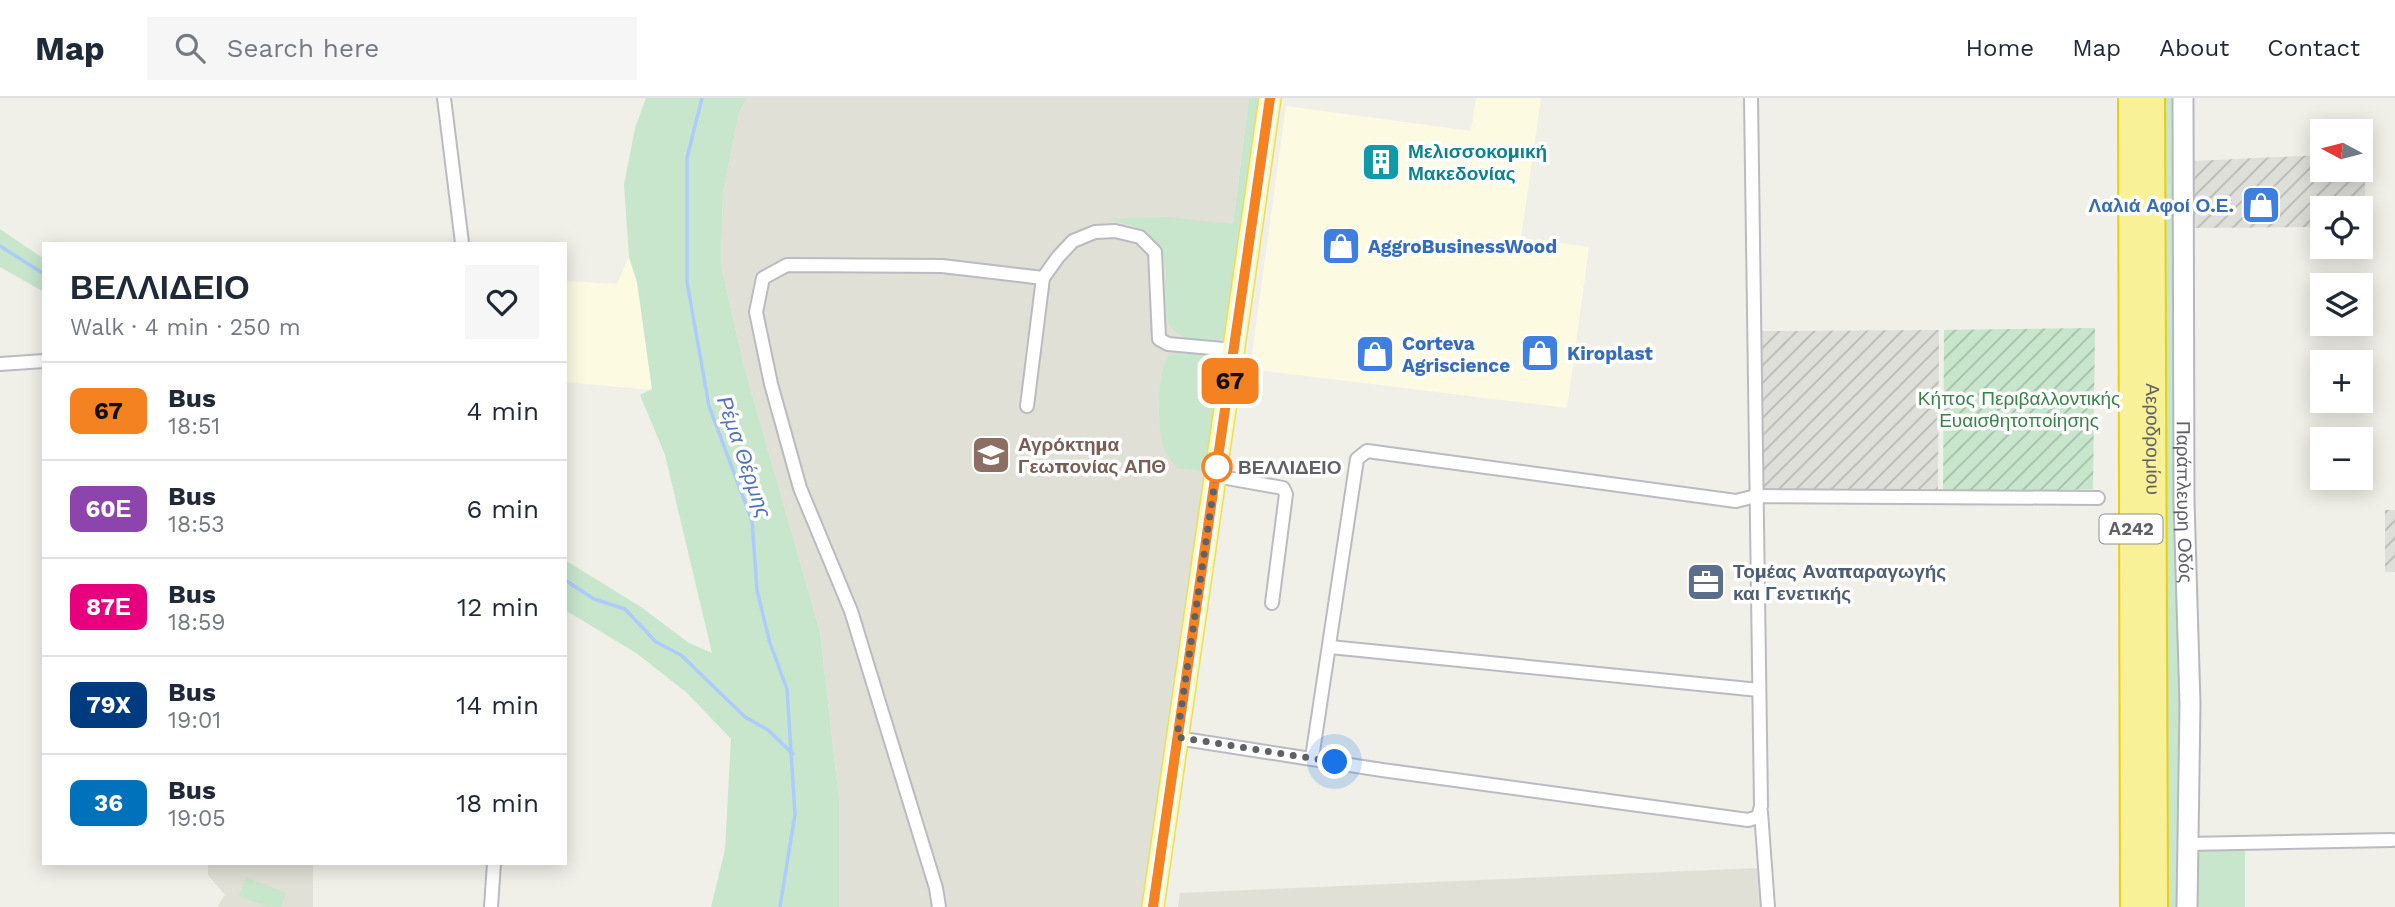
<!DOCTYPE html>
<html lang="en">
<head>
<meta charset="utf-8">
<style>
	body { margin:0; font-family:"Work Sans",sans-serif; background:#f6f6f7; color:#1f2937; height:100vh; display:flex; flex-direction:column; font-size:26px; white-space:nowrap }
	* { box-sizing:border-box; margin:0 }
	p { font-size:23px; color:#747a83 }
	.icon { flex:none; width:38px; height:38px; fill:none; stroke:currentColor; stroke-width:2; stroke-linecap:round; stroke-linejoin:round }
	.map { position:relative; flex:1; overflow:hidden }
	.panel { position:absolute; left:42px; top:144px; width:525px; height:623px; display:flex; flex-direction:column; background:#fff; border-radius:0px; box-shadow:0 4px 18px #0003 }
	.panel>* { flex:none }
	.badge { padding:0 14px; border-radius:10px; font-size:24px; line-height:46px }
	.needle { width:46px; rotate:277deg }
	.controls { position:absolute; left:2310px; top:21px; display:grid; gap:14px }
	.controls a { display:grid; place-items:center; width:63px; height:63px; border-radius:0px; background:#fff; box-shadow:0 4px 18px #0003; font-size:35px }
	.you { position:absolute; width:35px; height:35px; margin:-18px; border:5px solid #fff; border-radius:50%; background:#1a73e8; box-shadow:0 0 0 10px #1a73e833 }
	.map>.badge { position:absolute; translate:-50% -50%; box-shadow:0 0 0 4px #fff }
	.round { display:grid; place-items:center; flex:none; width:74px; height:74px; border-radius:0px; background:#f6f6f7 }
	.head { display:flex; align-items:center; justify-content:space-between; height:119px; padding:0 28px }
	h1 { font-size:33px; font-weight:700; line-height:52px }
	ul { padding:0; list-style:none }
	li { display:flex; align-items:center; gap:21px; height:98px; padding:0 28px; border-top:2px solid #e0e1e3 }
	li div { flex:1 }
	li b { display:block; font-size:26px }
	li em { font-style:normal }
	li .badge { min-width:77px; font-weight:700; text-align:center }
	header { display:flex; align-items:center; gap:42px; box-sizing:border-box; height:98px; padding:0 35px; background:#fff; border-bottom:2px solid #e0e1e3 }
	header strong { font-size:33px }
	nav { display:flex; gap:38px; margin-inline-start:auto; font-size:24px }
	.search { width:490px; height:63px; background:#f6f6f7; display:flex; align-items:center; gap:18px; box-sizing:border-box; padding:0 24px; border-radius:0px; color:#747a83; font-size:26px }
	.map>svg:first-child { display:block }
</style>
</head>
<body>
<header>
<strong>Map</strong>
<div class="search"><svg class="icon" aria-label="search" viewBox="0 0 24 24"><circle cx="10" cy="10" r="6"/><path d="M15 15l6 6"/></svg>Search here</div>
<nav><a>Home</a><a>Map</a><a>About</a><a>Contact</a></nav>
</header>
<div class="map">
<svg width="2395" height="809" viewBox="0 0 2395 809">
	<defs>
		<pattern id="industrial-furrows" width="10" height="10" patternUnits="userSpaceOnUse" patternTransform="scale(1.75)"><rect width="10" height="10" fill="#dfdfda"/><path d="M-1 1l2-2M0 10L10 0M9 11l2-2" fill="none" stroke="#b8b8b5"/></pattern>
		<pattern id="garden-furrows" width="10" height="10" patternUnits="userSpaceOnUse" patternTransform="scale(1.75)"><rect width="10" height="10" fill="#c7e6cc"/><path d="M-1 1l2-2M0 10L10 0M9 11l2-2" fill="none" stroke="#a5bea9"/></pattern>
	</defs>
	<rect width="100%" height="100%" fill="#f0f0e8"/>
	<g fill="#fcfbe1">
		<path d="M1476,0H1541L1521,140L1589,149L1567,310L1250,271L1286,8L1471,33Z"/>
		<path d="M629,159L637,184L652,292L565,284V183L617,186Z"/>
	</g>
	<g fill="url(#industrial-furrows)">
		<path d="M2361,56H2365V129H2361V110H2322V129L2194,130V63L2322,57V72H2361Z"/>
		<path d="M1939,232L1938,394L1762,395L1760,233Z"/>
		<rect x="2385" y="412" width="10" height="62"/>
	</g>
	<g fill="#e0e0d6">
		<path d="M747,0H1249L1233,126L1229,246L1143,809H839V701L820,534L744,268L721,167L723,93L739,15Z"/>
		<path d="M208,765H313V809H217L225,797L208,777Z"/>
		<path d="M1758,770L1761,809H1178L1180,795Z"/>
	</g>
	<g fill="#c7e6cc">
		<path d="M646,0H747L739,15L723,93L721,167L744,268L820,534L839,701V809H711L725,752L731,641L686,594L636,555L565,512V462L641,509L689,545L712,555L665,357L640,297L652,291L637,184L629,159L624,87L635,30Z"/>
		<path d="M1249,0H1261L1226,239C1216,245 1206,242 1194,241C1146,236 1177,179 1160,150C1149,130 1130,127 1110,121L1165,119L1233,126Z"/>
		<path d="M2158,0H2176L2181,809H2162Z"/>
		<path d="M0,131L44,161V194L0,169Z"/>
		<path d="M1182,254L1203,255L1216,262L1218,271L1206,373L1177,370C1173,365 1168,359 1165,352C1156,332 1157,274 1169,257Z"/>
		<rect x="2193" y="750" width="52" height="59"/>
		<path d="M246,779L286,795L281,809H268L239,798Z"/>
	</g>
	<path fill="url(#garden-furrows)" d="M2095,230L2093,391L1943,395L1944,232Z"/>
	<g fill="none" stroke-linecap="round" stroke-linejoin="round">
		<g stroke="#aecbfb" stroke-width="3.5">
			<path d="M702,0L687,60V184L709,308L752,423L757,492L770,545L787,591L795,716L780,809"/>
			<path d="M0,148L44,176"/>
			<path d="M565,482L594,501L625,511L656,544L681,557L745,619L768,632L793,656"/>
		</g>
		<g stroke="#babbc1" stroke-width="16">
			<g id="street">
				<path d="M444,0L462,145"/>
				<path d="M0,266L44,263"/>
				<path d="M1027,308L1043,180L1058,159L1073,143L1095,134L1115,133L1140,139L1155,154L1159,241L1168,246L1234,252"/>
				<path d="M1216,378L1283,390L1286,396L1272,505"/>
				<path d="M1330,549L1759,592"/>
				<path d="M1177,640L1382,672L1748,722L1758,719L1761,708L1751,0"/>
				<path d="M1312,660L1357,361L1367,353L1736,403L1756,398L2098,400"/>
				<path d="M1761,714L1768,809"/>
				<path d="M2187,746L2392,742"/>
				<path d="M491,809L494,765"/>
				<path d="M939,809L936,790L851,513L800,390L771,286L756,214L763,180L787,167L942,168L1043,180"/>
			</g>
		</g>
		<g stroke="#b6b8be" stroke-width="23">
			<g id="secondary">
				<path id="s1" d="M2183,0L2184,404L2190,606L2187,809"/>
			</g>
		</g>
		<g stroke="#eadd67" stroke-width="24">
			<path id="primary" d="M1153,809L1270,0"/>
		</g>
		<g stroke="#ecce0d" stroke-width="28">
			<g id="highway">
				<path d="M2131,0L2133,809"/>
				<path id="s2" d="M2152,0L2155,809"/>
			</g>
		</g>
		<use href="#street" stroke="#fff" stroke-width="12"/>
		<use href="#secondary" stroke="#fff" stroke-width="19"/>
		<use href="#primary" stroke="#f9fbb3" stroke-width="21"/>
		<use href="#highway" stroke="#f8f198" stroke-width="24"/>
	</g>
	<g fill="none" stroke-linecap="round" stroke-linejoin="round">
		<g stroke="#fff" stroke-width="16">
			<path id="line" d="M1153,809L1270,0"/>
		</g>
		<use href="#line" stroke="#f58220" stroke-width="10"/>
		<path stroke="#5f6167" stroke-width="7" stroke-dasharray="0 12.6" d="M1217,369L1177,639L1335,664"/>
	</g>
	<defs>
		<g id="building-square" transform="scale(2.0125)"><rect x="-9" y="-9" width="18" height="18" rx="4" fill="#0f9aa8" stroke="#fff"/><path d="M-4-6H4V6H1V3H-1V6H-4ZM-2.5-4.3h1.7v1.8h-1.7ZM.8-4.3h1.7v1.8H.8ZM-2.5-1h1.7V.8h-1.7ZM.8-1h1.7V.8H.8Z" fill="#fff"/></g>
		<g id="shop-square" transform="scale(2.0125)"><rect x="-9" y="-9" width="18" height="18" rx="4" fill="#3f7fe0" stroke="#fff"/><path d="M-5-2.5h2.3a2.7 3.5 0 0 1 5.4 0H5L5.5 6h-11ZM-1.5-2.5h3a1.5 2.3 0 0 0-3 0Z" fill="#fff"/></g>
		<g id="university-square" transform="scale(2.0125)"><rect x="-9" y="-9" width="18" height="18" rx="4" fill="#8d6e63" stroke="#fff"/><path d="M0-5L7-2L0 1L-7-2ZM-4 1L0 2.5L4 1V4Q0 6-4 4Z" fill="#fff"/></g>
		<g id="office-square" transform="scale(2.0125)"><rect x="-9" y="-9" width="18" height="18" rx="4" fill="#5c6f8a" stroke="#fff"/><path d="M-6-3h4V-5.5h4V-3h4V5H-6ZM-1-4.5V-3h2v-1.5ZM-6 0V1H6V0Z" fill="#fff"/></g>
	</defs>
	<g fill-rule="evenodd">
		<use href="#building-square" x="1381" y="64"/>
		<use href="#shop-square" x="2261" y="107"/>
		<use href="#shop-square" x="1341" y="148"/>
		<use href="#shop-square" x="1540" y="255"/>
		<use href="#shop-square" x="1375" y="256"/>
		<use href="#university-square" x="991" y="357"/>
		<use href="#office-square" x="1706" y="484"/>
	</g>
	<circle fill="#fff" stroke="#f58220" stroke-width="3.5" cx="1217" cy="369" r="14"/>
	<g text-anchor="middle" stroke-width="7" stroke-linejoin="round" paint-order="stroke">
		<rect fill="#fff" stroke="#8f9095" stroke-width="2" x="2099.5" y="416.5" width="63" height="29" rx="5"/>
		<g font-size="18" font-weight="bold" fill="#5f6167">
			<text x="2131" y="437">Α242</text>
		</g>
		<g font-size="19" font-weight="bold" fill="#0d838f" stroke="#fff" text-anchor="start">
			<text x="1408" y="60">Μελισσοκομική<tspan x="1408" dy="22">Μακεδονίας</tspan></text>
		</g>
		<g font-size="19" font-weight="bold" fill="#366cbe" stroke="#fff" text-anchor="start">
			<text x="2234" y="114" text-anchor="end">Λαλιά Αφοί Ο.Ε.</text>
			<text x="1368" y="155">AggroBusinessWood</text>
			<text x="1402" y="252">Corteva<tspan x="1402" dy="22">Agriscience</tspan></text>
			<text x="1567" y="262">Kiroplast</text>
		</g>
		<g font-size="19" fill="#3a834b" stroke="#fff">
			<text x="2019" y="307">Κήπος Περιβαλλοντικής<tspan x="2019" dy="22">Ευαισθητοποίησης</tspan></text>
		</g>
		<g font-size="19" fill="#5f6167" stroke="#fff">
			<text dy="7" stroke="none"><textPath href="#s2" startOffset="341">Αεροδρομίου</textPath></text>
			<text dy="7" stroke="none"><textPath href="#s1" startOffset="404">Παράπλευρη Οδός</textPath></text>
		</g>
		<g font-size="19" font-weight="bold" fill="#785e54" stroke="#fff" text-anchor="start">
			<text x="1018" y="353">Αγρόκτημα<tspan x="1018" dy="22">Γεωπονίας ΑΠΘ</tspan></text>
		</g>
		<g font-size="19" font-weight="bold" fill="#5f6167" stroke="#fff" text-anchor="start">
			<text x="1238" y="376">ΒΕΛΛΙΔΕΙΟ</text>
		</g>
		<g font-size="19" font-weight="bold" fill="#4e5e75" stroke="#fff" text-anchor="start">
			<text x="1733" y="480">Τομέας Αναπαραγωγής<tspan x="1733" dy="22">και Γενετικής</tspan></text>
		</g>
		<g font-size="21" font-style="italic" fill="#5072bf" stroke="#fff">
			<text transform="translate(744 359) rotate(71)" y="7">Ρέμα Θέρμης</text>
		</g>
	</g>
</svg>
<div class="controls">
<a><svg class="needle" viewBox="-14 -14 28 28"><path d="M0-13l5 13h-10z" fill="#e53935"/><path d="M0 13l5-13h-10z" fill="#747a83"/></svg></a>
<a><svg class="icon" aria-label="locate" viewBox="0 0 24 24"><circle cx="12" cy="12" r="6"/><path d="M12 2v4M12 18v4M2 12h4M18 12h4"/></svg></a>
<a><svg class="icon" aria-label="layers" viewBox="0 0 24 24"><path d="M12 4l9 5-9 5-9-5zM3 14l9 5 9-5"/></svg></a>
<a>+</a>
<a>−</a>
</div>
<div class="you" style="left:1335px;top:664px"></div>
<b class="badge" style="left:1230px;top:283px;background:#f58220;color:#111">67</b>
<section class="panel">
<div class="head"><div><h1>ΒΕΛΛΙΔΕΙΟ</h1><p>Walk · 4 min · 250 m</p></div><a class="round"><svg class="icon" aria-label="heart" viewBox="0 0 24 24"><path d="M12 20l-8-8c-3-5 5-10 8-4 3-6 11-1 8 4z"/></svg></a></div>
<ul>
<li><span class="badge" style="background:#f58220;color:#111">67</span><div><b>Bus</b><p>18:51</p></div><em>4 min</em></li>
<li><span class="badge" style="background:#8e44ad;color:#fff">60Ε</span><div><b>Bus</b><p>18:53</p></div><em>6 min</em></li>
<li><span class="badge" style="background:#e6007e;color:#fff">87Ε</span><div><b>Bus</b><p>18:59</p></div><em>12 min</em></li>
<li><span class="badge" style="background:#003b80;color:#fff">79X</span><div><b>Bus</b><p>19:01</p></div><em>14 min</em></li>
<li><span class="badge" style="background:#0072bc;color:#fff">36</span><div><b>Bus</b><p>19:05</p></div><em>18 min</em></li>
</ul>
</section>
</div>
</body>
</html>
